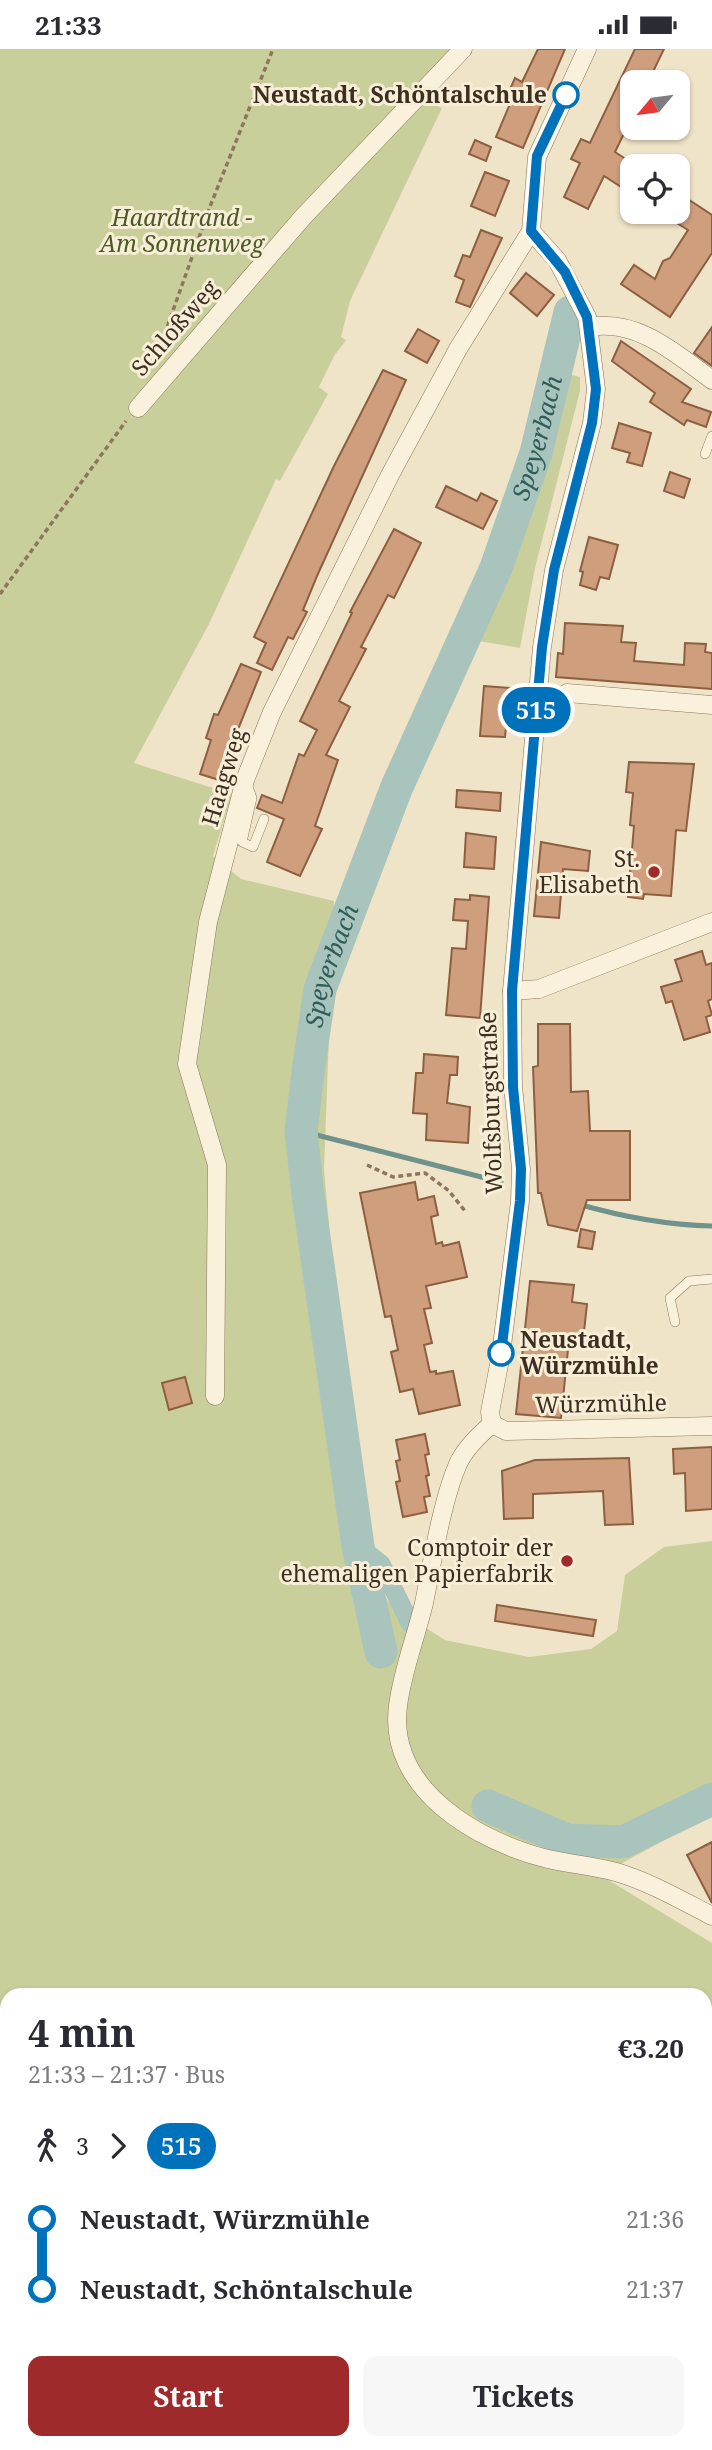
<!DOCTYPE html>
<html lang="en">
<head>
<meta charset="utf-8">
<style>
	body { margin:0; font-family:"Noto Serif",serif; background:#f7f7f7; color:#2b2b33; height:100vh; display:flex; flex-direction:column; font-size:26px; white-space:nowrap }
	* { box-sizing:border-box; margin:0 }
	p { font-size:23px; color:#7c7c81 }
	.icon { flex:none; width:38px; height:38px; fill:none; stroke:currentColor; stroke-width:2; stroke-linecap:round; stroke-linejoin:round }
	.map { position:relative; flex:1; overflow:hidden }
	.details { position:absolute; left:0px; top:1939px; width:712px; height:462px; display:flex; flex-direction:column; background:#fff; border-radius:21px 21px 0 0; box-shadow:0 2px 5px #0004 }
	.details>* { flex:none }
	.badge { padding:0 14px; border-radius:23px; font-size:24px; line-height:46px }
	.needle { width:46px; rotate:241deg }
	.controls { position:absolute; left:620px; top:21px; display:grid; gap:14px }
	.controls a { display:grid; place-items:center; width:70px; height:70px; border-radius:14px; background:#fff; box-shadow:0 2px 5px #0004; font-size:35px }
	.map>.badge { position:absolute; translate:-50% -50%; box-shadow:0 0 0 4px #fff }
	.legs { display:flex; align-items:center; gap:10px; height:77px; padding:0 28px; font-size:23px }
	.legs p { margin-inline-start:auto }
	.summary { display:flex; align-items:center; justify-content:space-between; height:119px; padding:0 28px }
	h1 { font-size:38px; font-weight:700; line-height:52px }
	.button { display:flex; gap:14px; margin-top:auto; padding:14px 28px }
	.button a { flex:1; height:80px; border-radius:14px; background:#9e2a2b; color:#fff; font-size:28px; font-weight:700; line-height:80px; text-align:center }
	.button a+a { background:#f7f7f7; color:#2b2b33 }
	ul { padding:0 28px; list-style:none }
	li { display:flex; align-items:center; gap:24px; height:70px; font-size:26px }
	li i { display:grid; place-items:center; width:10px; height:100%; margin:0 9px; background:currentColor }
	li i::after { content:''; width:18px; height:18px; margin:-9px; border:5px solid; border-radius:50%; background:#fff }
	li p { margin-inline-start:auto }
	li:first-child i { background:linear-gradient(#0000 50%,currentColor 0) }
	li:last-child i { background:linear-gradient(currentColor 50%,#0000 0) }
	.status { display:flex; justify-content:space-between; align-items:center; height:49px; padding:0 35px; background:#fff; direction:ltr }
	.status svg { height:19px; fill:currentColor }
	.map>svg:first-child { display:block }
</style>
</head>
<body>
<div class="status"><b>21:33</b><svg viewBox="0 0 49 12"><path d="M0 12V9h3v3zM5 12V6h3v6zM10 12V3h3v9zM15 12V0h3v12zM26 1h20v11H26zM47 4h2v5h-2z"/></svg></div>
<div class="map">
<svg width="712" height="2401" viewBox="0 0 712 2401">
	<rect width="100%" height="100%" fill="#f0e4c8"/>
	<g fill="#c9cf9b" fill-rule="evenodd">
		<path d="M0,0H454L416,46L442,59L350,252L341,288L346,291L334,307L319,338L328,345L280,432L276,430L209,575L134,714L232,745L213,807L241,830L334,852L324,1121L361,1519L393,1558L445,1591L529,1608L591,1600L617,1582L625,1526L664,1498L712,1492V1765L606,1823L610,1832L712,1894V2401H0ZM7,1946H705V2394H7Z"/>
		<path d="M559,323L580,328V342L535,519L520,599L473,591L543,405Z"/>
	</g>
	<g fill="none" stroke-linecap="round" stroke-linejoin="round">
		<g stroke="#6f938a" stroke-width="5">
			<path d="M301,1082L501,1133"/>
			<path d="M578,1155C623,1168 666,1176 712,1177"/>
			<path d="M0,1998L4,1994"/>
		</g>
		<path stroke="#a9c4bc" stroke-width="19" d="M358,1497L381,1515L410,1574"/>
		<g stroke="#a9c4bc" stroke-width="33">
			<path id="s1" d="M381,1603L358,1497L308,1146L301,1082L308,1023L320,940L396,740L496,519L536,404L570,263"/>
			<path d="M488,1757L567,1791L623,1793L712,1750"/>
		</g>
	</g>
	<g fill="#cf9f7d" stroke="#8d5f41" stroke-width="2">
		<path d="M538,0H565L523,99L496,88L512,50L507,47L515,29L522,33Z"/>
		<path d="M635,0H664L648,33H632V68L615,103L632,114V145L604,127L588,160L564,148L580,114L571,110L581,90L590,94Z"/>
		<path d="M475,91L491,98L486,112L469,105Z"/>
		<path d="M485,123L509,132L495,167L471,157Z"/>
		<path d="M677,143L712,166V204L670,268L621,235L634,216L655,230L663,212L670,209L688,181L659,163H677Z"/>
		<path d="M481,181L502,189L470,258L456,253L464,231L455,227L463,206L470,208Z"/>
		<path d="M526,224L554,246L537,267L510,244Z"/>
		<path d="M712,278V317L694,304Z"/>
		<path d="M418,280L439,292L427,314L405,302Z"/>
		<path d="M621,292L691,340L682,353L711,363L706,378L687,371L684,376L650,353L655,344L612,312Z"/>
		<path d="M383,321L406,331L317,527L303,561L307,563L293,590L288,588L272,621L257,614L266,594L254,588L334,417Z"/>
		<path d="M619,374L651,384L642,417L627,413L630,404L612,399Z"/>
		<path d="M670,423L690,430L684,449L664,442Z"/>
		<path d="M446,437L477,452L481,444L497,452L483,480L436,458Z"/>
		<path d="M394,480L421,494L394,549L388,546L361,598L366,600L339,652L350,658L326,706L338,711L315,777L322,780L300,827L267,813L284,770L257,759L262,746L282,754L299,705L304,707L317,681L300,672L352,564L350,563Z"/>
		<path d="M589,488L618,496L609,530L600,528L596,541L580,536L583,523L580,522Z"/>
		<path d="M565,574L623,577L621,593L636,594L634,612L684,616L685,594L706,595L705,603L712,604V640L556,628L558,604L563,605Z"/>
		<path d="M241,615L261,623L225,713L228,714L222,732L200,725L211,691L206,689L214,665L218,666Z"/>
		<path d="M484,637L510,639L505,688L480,687Z"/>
		<path d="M629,713L694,715L686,782L676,781L671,847L644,845L643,850L628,848L634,777L630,776L633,744L626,743Z"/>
		<path d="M457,741L501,744L500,762L456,758Z"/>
		<path d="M466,784L496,788L494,820L464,818Z"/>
		<path d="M541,793L590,802L588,822L563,820L559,869L534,867Z"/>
		<path d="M470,846L489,848L480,969L446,966L452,899L466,900L468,872L453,871L455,850L470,851Z"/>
		<path d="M702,902L706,916L712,914V950L708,952L712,966L706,968L710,983L684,991L672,952L666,954L661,938L682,932L675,911Z"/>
		<path d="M538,975H570L571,1043L588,1042L590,1082H630V1151H587L577,1182L548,1176L541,1144H538L533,1018L538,1017Z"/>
		<path d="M424,1005L458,1008L457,1026H450L447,1054L470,1058L468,1094L426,1091L427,1065L413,1064L416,1024H423Z"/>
		<path d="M415,1133L418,1151L434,1147L438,1166L431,1168L436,1195L442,1193L443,1197L459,1193L467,1228L426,1237L431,1259L424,1260L432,1294L424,1296L430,1323L436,1322V1325L453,1322L460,1356L419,1365L413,1340L400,1343L391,1303L398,1301L391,1267L385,1268L360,1144Z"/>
		<path d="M581,1180L595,1183L592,1200L578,1198Z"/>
		<path d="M530,1232L574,1236L572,1253L587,1255L583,1292L569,1291L561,1369L516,1365Z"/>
		<path d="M185,1328L192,1354L169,1361L162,1334Z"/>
		<path d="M425,1385L429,1405L425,1406L429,1426L426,1427L430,1447L424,1448L427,1463L403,1468L396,1433L400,1432L396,1412L400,1411L396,1391Z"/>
		<path d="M712,1398V1460L686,1462L685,1424L674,1425L673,1400Z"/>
		<path d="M629,1409L633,1475L605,1476L603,1442L533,1445V1469L504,1470L502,1422L535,1411Z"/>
		<path d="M497,1556L596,1571L593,1587L495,1572Z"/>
		<path d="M712,1793V1854L687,1806Z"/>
	</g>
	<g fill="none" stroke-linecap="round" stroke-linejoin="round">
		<g stroke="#8d765c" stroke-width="10">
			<g id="service">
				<path d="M705,405L712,387"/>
				<path d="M247,735L252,749L242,793L253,798L264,770"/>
				<path d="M675,1273L670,1249L689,1232L712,1230"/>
			</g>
		</g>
		<g stroke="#8d765c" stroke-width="19">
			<g id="minor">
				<path d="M590,278C638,270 675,304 712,331"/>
				<path d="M138,359L303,168L463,0"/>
				<path d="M567,644L712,656"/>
				<path d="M512,942L539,940L712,873"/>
				<path d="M215,1347L217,1116L187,1015L208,873L245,731L272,663L390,426L458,300L531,182L537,108L587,0"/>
				<path d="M492,1375L490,1363L501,1305L520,1152L521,1120L513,1037L512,942L542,598L554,521L592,374L596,340L587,268L557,211L531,182"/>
				<path d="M492,1375C479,1386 465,1399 458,1415C442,1451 432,1515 424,1554C416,1588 402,1623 398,1657C387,1741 479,1793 548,1810C570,1815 594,1817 616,1823C650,1833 681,1851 712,1867"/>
				<path d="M492,1375L506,1382L712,1377"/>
			</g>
		</g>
		<g stroke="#8d765c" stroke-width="3.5" stroke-dasharray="5 3.5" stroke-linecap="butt">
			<path d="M156,309L211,155L273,0"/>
			<path d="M0,545L126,372"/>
			<path d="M367,1116L393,1128L425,1124L449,1142L465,1162"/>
			<path d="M705,2037L712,2039"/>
			<path d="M0,2050L7,2057"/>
			<path d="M705,2065L712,2072"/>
			<path d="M705,2107L712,2113"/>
			<path d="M0,2235L7,2239"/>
			<path d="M0,2276L7,2273"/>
			<path d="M0,2277L7,2279"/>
			<path d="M0,2301L7,2302"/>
			<path d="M334,2394L345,2399L355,2394"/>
			<path d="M361,2394H362"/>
			<path d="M410,2394L419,2401"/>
		</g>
		<use href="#service" stroke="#faf1dc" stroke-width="9"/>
		<use href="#minor" stroke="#faf1dc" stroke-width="18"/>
	</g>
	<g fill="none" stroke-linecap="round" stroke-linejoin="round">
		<g stroke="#fff" stroke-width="16">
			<path id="line-1" d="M501,1304L520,1152L521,1120L513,1038L512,942L542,598L554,521L592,374L596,340L587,268L565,223L531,182L537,107L566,46"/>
		</g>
		<use href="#line-1" stroke="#0072bc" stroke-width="10"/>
	</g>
	<g fill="#fff" stroke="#0072bc" stroke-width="3.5">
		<circle cx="566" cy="46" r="12"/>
		<circle cx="501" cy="1304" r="12"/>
	</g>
	<g fill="#9e2a2b" stroke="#f7eed8" stroke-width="2.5">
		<circle cx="654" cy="823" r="7"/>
		<circle cx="567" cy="1512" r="7"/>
	</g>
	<g text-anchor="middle" stroke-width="6" stroke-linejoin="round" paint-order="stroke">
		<g font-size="23" font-weight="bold" fill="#3d2e20" stroke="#f7eed8" text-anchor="end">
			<text x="547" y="54">Neustadt, Schöntalschule</text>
			<text x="520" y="1299" text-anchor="start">Neustadt,<tspan x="520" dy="26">Würzmühle</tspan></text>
		</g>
		<g font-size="23" font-style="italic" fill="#4d5a26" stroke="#f7eed8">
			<text x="182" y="177">Haardtrand -<tspan x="182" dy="26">Am Sonnenweg</tspan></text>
		</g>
		<g font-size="23" fill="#3d2e20" stroke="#f7eed8">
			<text transform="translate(175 279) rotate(-49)" y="8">Schloßweg</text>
			<text transform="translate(224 728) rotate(-73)" y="8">Haagweg</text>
			<text transform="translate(491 1054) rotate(-92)" y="8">Wolfsburgstraße</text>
			<text transform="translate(601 1355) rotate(-1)" y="8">Würzmühle</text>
		</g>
		<g font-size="23" fill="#3d2e20" stroke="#f7eed8" text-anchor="end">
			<text x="640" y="818">St.<tspan x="640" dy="26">Elisabeth</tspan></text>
			<text x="553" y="1507">Comptoir der<tspan x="553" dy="26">ehemaligen Papierfabrik</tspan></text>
		</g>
		<g font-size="24" font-style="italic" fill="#2f5d5a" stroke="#f7eed8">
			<text dy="8" stroke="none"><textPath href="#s1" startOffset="1264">Speyerbach</textPath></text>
			<text dy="8" stroke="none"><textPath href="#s1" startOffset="696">Speyerbach</textPath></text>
		</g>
	</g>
</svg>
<div class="controls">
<a><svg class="needle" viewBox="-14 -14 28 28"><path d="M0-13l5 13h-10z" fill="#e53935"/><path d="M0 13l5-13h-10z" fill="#7c7c81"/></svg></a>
<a><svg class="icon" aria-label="locate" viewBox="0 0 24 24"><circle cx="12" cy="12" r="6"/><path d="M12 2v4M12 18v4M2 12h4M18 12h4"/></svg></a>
</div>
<b class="badge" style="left:536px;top:661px;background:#0072bc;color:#fff">515</b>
<section class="details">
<div class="summary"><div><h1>4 min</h1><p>21:33 – 21:37 · Bus</p></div><b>€3.20</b></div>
<div class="legs"><svg class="icon" aria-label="walk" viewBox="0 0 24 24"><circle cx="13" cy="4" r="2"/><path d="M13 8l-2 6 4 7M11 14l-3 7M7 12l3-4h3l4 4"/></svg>3<svg class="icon" aria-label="forward" viewBox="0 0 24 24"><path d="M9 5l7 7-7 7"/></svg><b class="badge" style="background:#0072bc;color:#fff">515</b></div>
<ul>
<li><i style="color:#0072bc"></i><b>Neustadt, Würzmühle</b><p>21:36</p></li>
<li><i style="color:#0072bc"></i><b>Neustadt, Schöntalschule</b><p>21:37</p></li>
</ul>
<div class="button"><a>Start</a><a>Tickets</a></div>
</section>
</div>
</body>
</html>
